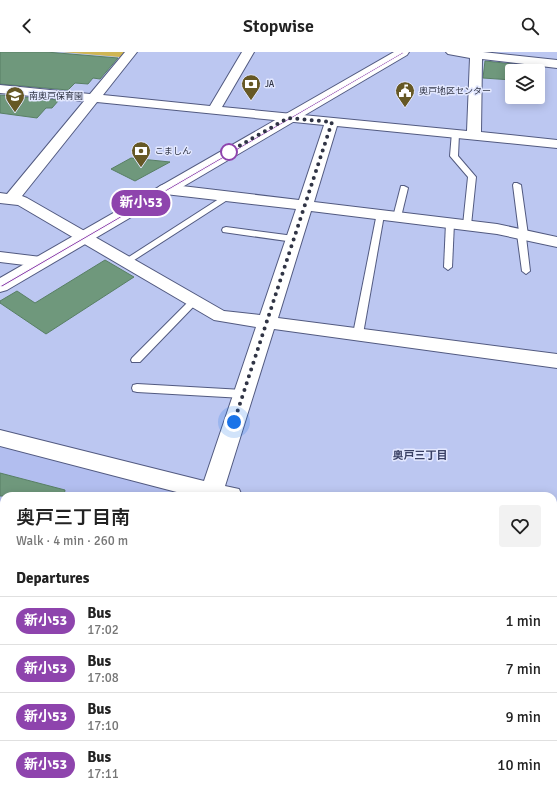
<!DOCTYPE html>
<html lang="en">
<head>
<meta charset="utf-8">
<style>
	body { margin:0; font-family:Signika,"Noto Sans JP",sans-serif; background:#f2f2f2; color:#222; height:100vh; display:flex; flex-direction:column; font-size:15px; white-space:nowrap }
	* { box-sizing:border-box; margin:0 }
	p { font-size:13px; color:#767676 }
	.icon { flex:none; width:22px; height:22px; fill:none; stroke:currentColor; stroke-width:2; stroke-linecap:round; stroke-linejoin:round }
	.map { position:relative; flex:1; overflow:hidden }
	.panel { position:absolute; left:0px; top:440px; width:557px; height:304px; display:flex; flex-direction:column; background:#fff; border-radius:12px 12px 0 0; box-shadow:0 2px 10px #0003 }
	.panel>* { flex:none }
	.badge { padding:0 8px; border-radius:13px; font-size:14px; line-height:26px }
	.tools { position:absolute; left:505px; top:12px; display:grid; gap:8px }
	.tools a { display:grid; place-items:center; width:40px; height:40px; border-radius:4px; background:#fff; box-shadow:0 2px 10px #0003; font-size:20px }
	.you { position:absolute; width:20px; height:20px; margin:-10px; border:3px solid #fff; border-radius:50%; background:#1a73e8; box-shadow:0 0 0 6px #1a73e833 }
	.map>.badge { position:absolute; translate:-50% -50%; box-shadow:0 0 0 2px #fff }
	h2 { padding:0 16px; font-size:15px; line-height:36px }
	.round { display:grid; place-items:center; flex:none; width:42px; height:42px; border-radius:4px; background:#f2f2f2 }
	.head { display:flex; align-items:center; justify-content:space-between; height:68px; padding:0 16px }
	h1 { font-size:19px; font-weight:600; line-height:30px }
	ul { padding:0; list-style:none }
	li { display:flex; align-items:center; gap:12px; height:48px; padding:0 16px; border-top:1px solid #e0e0e0 }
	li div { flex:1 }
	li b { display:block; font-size:15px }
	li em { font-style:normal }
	li .badge { min-width:44px; font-weight:700; text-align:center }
	header { display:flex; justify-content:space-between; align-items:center; height:52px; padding:0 16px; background:#fff; font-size:18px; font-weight:600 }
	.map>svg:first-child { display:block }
</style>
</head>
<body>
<header><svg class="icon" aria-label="back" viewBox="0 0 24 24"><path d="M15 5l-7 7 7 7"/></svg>Stopwise<svg class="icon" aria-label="search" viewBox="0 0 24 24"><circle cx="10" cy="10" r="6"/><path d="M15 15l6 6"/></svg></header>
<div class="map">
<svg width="557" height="744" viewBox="0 0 557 744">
	<rect width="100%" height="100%" fill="#bcc7f1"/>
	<path fill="#b2beef" d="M0,392L190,444H4V740H95L93,744H0Z"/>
	<g fill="#d0b654">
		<path d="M62,0H125L120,5Z"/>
		<path d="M0,473L4,474V591L0,600Z"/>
	</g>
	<g fill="#6f987c" stroke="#587f64">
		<path d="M0,0H46L118,6L100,27L93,26L88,32L75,31L68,38L0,32Z"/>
		<path d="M485,9L513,12L512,28L483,26Z"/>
		<path d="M0,43L59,48L52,56H46L37,66L0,61Z"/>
		<path d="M131,106L170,110L135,129L111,117Z"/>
		<path d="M105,208L134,225L46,282L0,251V249L17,239L35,251Z"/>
		<path d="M0,421L65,438L64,444H0Z"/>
	</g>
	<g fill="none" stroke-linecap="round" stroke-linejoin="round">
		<g stroke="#525a80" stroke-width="2">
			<g id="lane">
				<path d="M452,80H455L459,82L458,104L476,125L471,173L467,176L463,173L468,125L450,104Z"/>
				<path d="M514,131H517L521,133L528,183L526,185L530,219L526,222L522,219L517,182L519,180L513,133Z"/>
				<path d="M401,134H404L408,136L401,165L397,167L393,165Z"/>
				<path d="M225,143H228L232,145L128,212H122L121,210Z"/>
				<path d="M377,161H383L384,163L363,282L358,285L353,282Z"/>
				<path d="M450,168L454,171L452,215L448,218L444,215L446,171Z"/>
				<path d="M226,175L294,184L298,187L294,190L223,180L222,178L223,176Z"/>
				<path d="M194,246L197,247L199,249L197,251L140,310H132L131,308L132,306L191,247Z"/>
				<path d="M137,332L243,338L247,339L248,342L247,345L243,346L137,340L133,339L132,336L133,333Z"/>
			</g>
		</g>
		<g stroke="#525a80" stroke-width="2">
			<g id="street">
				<path d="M125,0H137L103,43L210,54L242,0H254L222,55L467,79L470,6L448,2L446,0H483L557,8V16L482,7L481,80L557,88V96L337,74L314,150L497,172L557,185V195L497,182L311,159L278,266L557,302V316L274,277L225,434L239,437L242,444H192L0,394V378L204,429L256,275L214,268L18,153L0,151V141L7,142L84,49L0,41V33L90,42ZM97,50L324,73L299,148L165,132L160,134L157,137L160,140L165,142L296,157L260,263L224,259L27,146L22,144Z"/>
				<path d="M0,200L41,205L47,206L49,210L47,214L41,215L0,210Z"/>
				<path d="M553,511L557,512V534L553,533Z"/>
				<path d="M557,614V656L553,658V615Z"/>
				<path d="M97,740H127L126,744H96Z"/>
				<path d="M515,740H545L544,744H514Z"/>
			</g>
		</g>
		<g stroke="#525a80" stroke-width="2">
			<path id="secondary" d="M394,0H409L407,3L7,238L0,240V226Z"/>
		</g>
		<use href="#lane" fill="#fff" fill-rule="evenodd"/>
		<use href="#street" fill="#fff" fill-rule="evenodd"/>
		<use href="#secondary" fill="#fff" fill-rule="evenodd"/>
	</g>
	<path fill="#8e44ad" stroke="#fff" d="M403,0L404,1L2,235L0,234Z"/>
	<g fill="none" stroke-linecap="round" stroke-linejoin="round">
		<path stroke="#303445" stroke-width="4" stroke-dasharray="0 7.2" d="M229,100L225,102L288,66L332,70L234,370"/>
	</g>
	<defs>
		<g id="bank-pin" transform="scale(1)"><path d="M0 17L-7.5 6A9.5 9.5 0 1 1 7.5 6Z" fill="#665825" stroke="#e3e8ff"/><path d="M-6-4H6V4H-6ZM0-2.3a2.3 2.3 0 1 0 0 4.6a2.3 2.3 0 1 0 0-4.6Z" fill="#fff"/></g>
		<g id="civic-pin" transform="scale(1)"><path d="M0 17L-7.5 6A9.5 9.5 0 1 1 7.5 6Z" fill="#665825" stroke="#e3e8ff"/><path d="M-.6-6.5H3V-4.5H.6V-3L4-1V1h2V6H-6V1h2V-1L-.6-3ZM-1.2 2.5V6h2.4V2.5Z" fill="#fff"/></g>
		<g id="school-pin" transform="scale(1)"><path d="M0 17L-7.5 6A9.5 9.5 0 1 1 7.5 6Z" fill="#665825" stroke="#e3e8ff"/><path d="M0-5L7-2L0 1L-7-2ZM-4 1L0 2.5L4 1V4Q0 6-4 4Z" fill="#fff"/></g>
	</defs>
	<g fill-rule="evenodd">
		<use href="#bank-pin" x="251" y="32"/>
		<use href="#civic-pin" x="405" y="39"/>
		<use href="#school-pin" x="15" y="44"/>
		<use href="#bank-pin" x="141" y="99"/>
	</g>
	<circle fill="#fff" stroke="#8e44ad" stroke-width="2" cx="229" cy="100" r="8"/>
	<g text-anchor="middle" stroke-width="3" stroke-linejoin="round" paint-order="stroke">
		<g font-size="9" fill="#303445" stroke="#e3e8ff" text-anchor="start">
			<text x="265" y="35">JA</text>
			<text x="419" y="42">奥戸地区センター</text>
			<text x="29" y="47">南奥戸保育園</text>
			<text x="155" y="102">こましん</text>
		</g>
		<g font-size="11" font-weight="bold" fill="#394064" stroke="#e3e8ff">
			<text x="420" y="407">奥戸三丁目</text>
		</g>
	</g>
</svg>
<div class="tools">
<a><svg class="icon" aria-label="layers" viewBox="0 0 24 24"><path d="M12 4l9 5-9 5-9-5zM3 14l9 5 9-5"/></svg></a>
</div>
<div class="you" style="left:234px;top:370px"></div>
<b class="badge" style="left:141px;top:151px;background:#8e44ad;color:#fff">新小53</b>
<section class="panel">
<div class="head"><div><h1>奥戸三丁目南</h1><p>Walk · 4 min · 260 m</p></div><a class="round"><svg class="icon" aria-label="heart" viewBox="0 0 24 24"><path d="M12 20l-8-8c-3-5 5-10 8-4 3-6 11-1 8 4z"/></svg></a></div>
<h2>Departures</h2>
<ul>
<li><span class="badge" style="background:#8e44ad;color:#fff">新小53</span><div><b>Bus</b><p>17:02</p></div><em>1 min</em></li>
<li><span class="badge" style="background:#8e44ad;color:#fff">新小53</span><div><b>Bus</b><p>17:08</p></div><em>7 min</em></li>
<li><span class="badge" style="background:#8e44ad;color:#fff">新小53</span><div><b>Bus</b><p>17:10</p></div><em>9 min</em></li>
<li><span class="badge" style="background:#8e44ad;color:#fff">新小53</span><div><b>Bus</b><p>17:11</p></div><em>10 min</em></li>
</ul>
</section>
</div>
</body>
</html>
